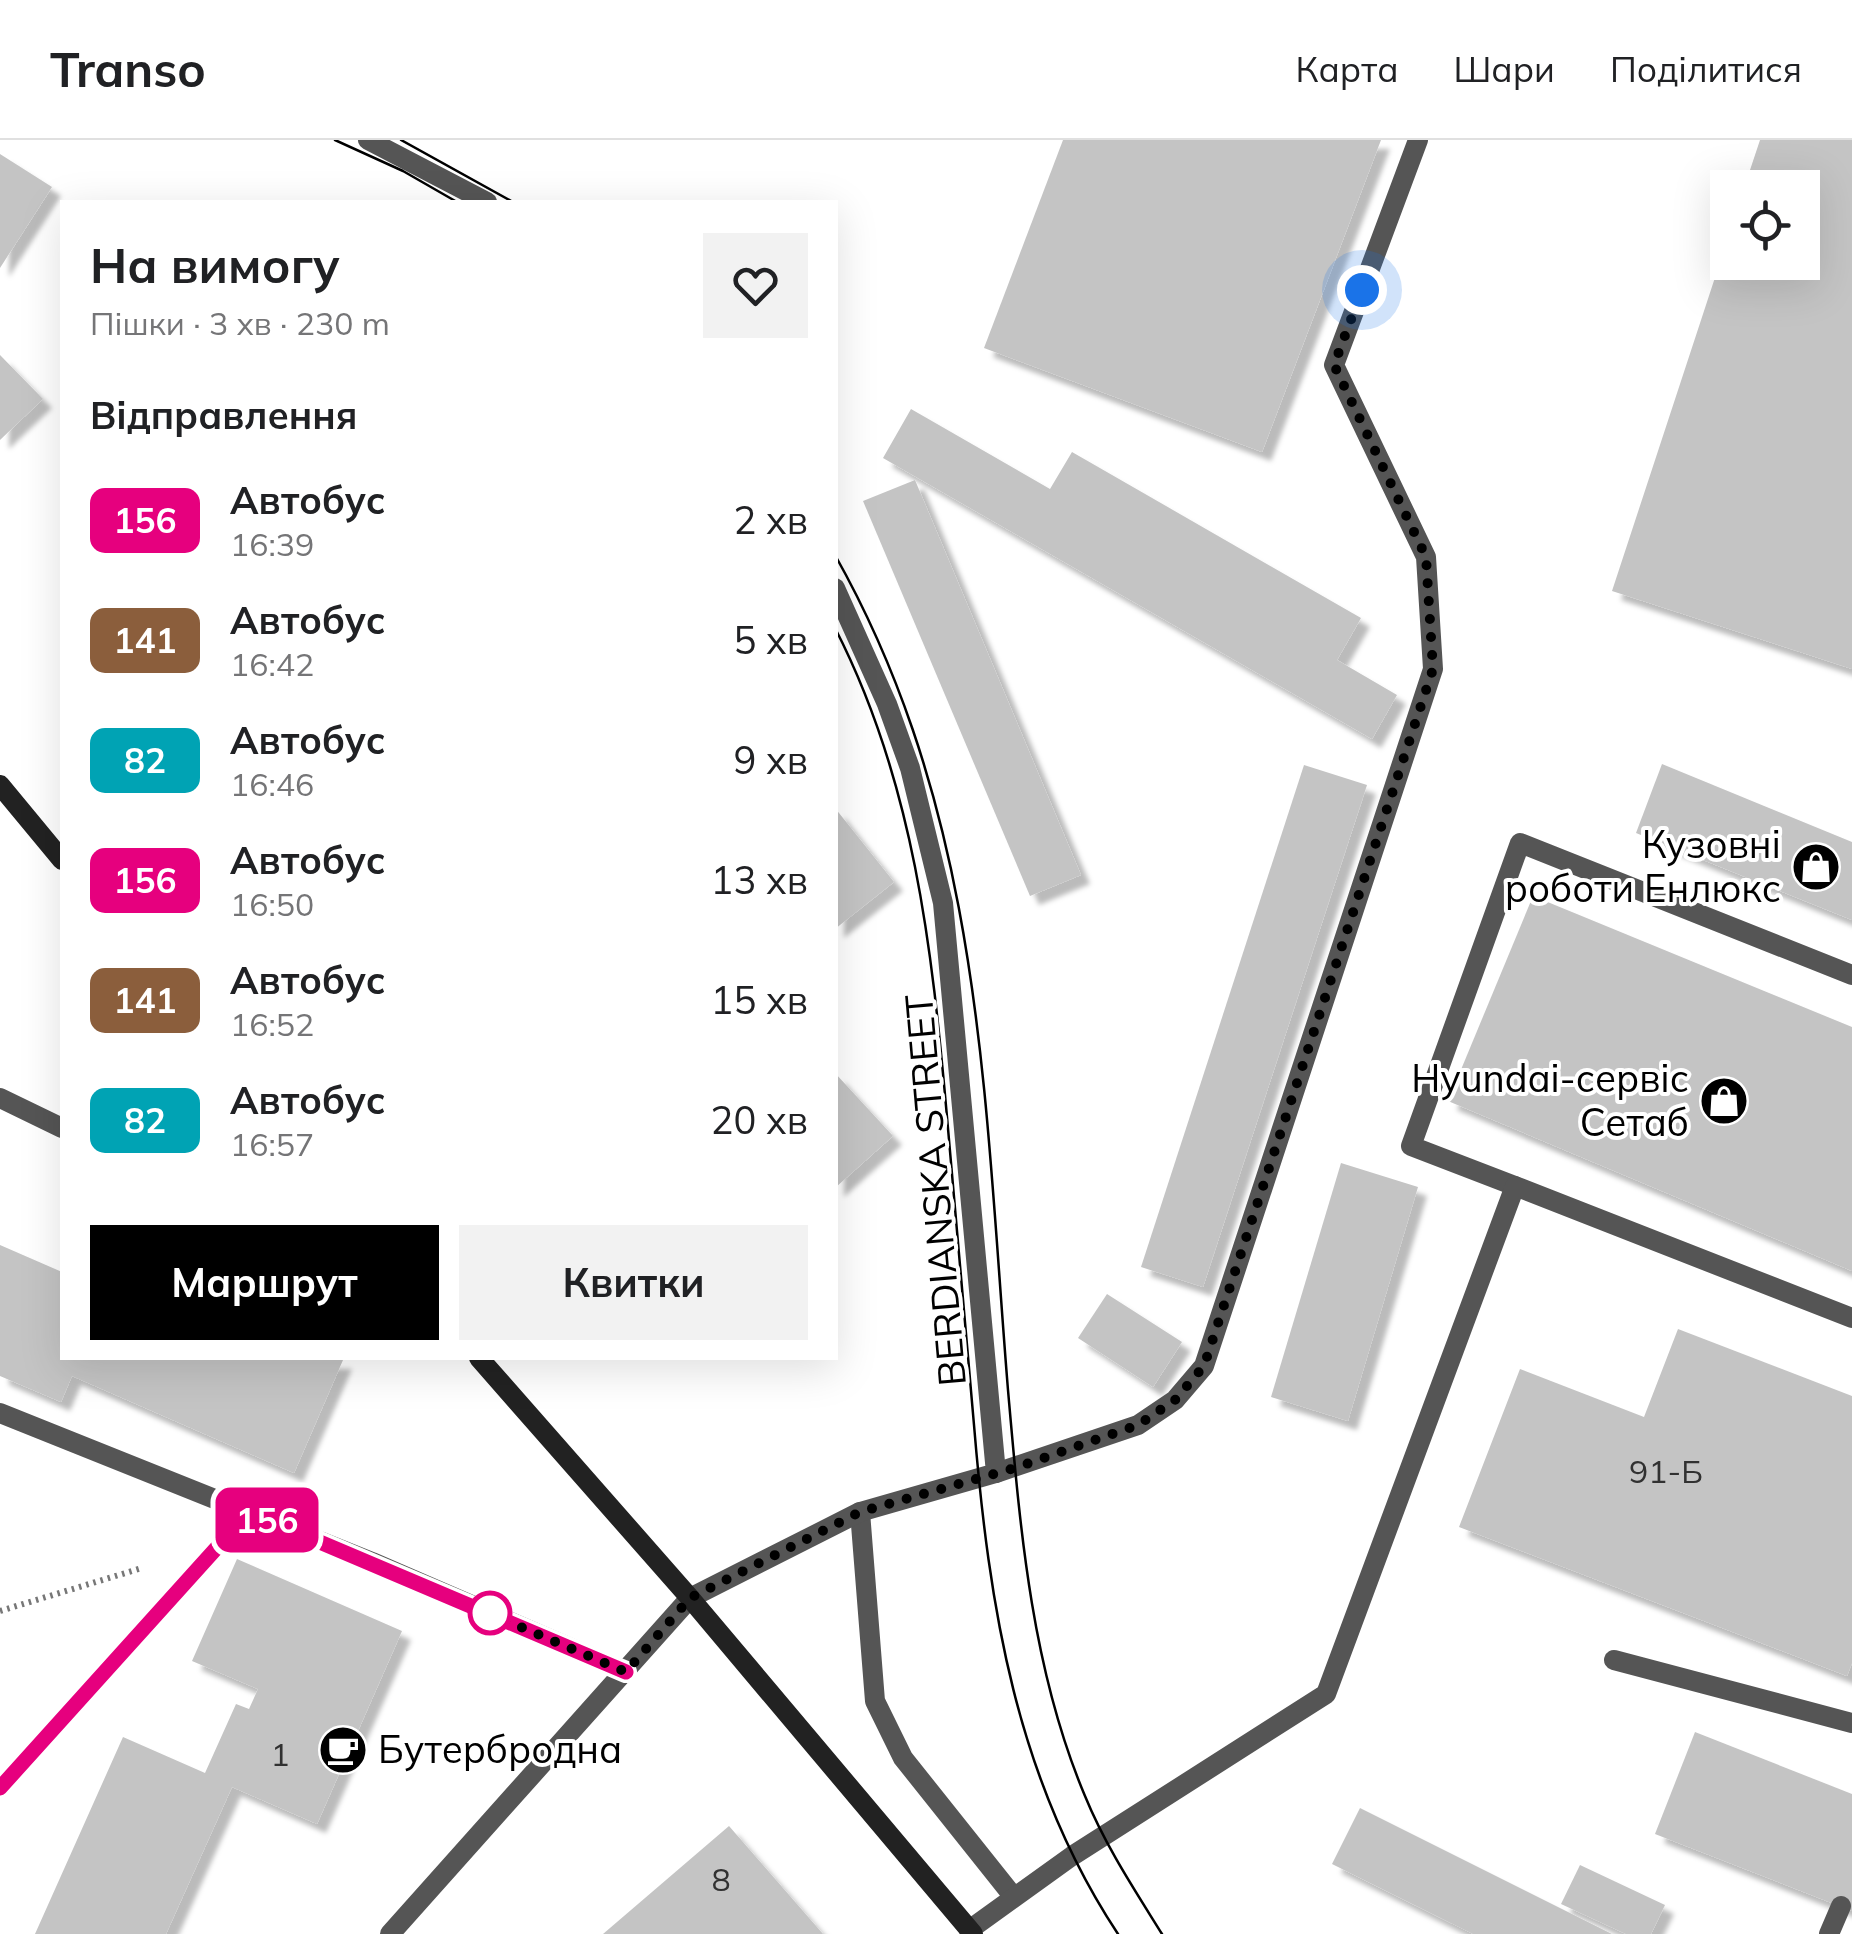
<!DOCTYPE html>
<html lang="uk">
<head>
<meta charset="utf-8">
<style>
	body { margin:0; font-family:Mulish,sans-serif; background:#f2f2f2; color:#202124; height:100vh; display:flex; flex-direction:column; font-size:38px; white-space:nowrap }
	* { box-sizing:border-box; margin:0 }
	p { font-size:32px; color:#757577 }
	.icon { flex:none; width:55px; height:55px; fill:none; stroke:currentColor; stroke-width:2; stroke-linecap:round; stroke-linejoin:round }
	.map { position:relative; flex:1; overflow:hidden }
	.panel { position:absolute; left:60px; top:60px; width:778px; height:1160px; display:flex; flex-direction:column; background:#fff; border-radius:0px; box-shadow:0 10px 40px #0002 }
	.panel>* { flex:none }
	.badge { padding:0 20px; border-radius:15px; font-size:35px; line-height:65px }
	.fabs { position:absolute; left:1710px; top:30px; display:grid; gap:20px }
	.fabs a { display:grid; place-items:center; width:110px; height:110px; border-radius:0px; background:#fff; box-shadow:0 10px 40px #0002; font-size:50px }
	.you { position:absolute; width:50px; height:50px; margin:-25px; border:8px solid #fff; border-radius:50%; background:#1a73e8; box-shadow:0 0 0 15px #1a73e833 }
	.map>.badge { position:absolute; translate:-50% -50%; box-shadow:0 0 0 5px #fff }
	h2 { padding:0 30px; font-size:38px; line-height:90px }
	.round { display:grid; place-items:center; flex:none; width:105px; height:105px; border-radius:0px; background:#f2f2f2 }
	.overview { display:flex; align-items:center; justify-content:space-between; height:170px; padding:0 30px }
	h1 { font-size:48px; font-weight:700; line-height:75px }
	.action { display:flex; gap:20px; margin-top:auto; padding:20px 30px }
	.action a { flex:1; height:115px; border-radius:0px; background:#000; color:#fff; font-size:40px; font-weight:700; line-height:115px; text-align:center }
	.action a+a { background:#f2f2f2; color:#202124 }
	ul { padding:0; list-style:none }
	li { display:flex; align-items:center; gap:30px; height:120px; padding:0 30px }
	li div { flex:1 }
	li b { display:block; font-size:38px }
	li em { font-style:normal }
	li .badge { min-width:110px; font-weight:700; text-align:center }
	header { display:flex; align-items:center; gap:60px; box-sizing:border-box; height:140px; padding:0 50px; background:#fff; border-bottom:2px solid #e0e0e0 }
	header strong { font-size:48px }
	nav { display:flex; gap:55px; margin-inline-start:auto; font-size:35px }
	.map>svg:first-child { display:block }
</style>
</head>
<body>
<header>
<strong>Transo</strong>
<nav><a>Карта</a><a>Шари</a><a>Поділитися</a></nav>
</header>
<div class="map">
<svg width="1852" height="1794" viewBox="0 0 1852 1794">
	<defs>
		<filter id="shadow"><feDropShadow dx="9" dy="9" stdDeviation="2.5" flood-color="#0004"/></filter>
	</defs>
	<rect width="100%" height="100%" fill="#fff"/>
	<g fill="#c4c4c4" filter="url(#shadow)">
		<path d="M1063,0H1381L1262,312L984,208Z"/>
		<path d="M1760,0H1852V529L1612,451L1727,101L1728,122H1802V48H1744Z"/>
		<path d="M0,14L52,47L0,128Z"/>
		<path d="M0,215L43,259L0,300Z"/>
		<path d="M911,269L1050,349L1072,312L1361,478L1337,520L1397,555L1372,599L883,318Z"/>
		<path d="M915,340L1081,735L1030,756L863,361Z"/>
		<path d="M1662,624L1852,702V780L1636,693Z"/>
		<path d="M1304,625L1367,645L1203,1147L1141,1127Z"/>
		<path d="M835,668L894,742L835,789Z"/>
		<path d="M1533,756L1852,887V1131L1448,961Z"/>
		<path d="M835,933L893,996L835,1048Z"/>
		<path d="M1341,1023L1418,1047L1348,1281L1271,1257Z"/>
		<path d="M0,1105L62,1132V1218L343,1220L294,1333L72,1236L61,1262L0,1236Z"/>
		<path d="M1107,1154L1182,1202L1153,1247L1078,1198Z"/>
		<path d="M1678,1189L1852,1256V1523L1847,1536L1459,1387L1520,1229L1644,1277Z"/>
		<path d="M237,1419L402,1491L317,1684L232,1647L166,1794H35L123,1597L205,1633L236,1564L249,1569L258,1549L192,1521Z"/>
		<path d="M1695,1592L1852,1654V1771L1655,1694Z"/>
		<path d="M1360,1668L1612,1794H1473L1332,1724Z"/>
		<path d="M729,1686L823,1794H603Z"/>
		<path d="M1580,1725L1665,1765L1651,1794H1626L1561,1764Z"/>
	</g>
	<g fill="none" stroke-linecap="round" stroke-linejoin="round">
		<path stroke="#777" stroke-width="6" stroke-dasharray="2.5 5" stroke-linecap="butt" d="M0,1471L142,1428"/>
		<g stroke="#555" stroke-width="20">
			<path d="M0,958L62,988"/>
			<path d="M1515,1046L1411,1006L1520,703L1852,835"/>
			<path d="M0,1273L372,1422L626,1532"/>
			<path d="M996,1333L1138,1285L1175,1260L1204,1226L1433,529L1426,417L1334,225L1418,0"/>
			<path d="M860,1372L875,1561L903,1618L1013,1756"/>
			<path d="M1614,1520L1852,1583"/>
			<path d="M0,1648L249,1372"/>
			<path d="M969,1790L1072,1716L1326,1554L1515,1046L1852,1178"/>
			<path d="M1829,1794L1841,1766"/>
		</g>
		<g stroke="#555" stroke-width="20">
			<path d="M368,0L487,62"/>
			<path d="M390,1794L690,1458L860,1372L996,1333L943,763L910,628L887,564L835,448"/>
		</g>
		<g stroke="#222" stroke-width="20">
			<path d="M0,645L62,720"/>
			<path d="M479,1218L690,1458L973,1794"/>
		</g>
		<g stroke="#000" stroke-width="2.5">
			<path d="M335,0L403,31L457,62"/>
			<path d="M401,0L513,62"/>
			<path d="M835,415C983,678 984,957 1008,1250C1020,1386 1031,1528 1085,1656C1105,1705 1134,1749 1162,1794"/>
			<path d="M835,488C914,642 932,808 947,977C956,1080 965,1183 974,1285C989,1466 1016,1640 1118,1794"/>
		</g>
	</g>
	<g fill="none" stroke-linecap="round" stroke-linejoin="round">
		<g stroke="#fff" stroke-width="22">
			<path id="line" d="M0,1648L249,1372L626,1532"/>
		</g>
		<use href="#line" stroke="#e6007e" stroke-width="15"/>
		<path stroke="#000" stroke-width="10" stroke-dasharray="0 18" d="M490,1473L481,1470L626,1532L690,1458L860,1372L1015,1328L1138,1285L1175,1260L1204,1226L1433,529L1426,417L1334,225L1362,150"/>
	</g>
	<defs>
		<g id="shop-disc" transform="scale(2.5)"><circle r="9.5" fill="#000" stroke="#fff"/><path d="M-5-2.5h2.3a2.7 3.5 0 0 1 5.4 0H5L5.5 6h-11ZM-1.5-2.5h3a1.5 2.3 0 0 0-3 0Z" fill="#fff"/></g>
		<g id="cafe-disc" transform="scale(2.5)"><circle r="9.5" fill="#000" stroke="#fff"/><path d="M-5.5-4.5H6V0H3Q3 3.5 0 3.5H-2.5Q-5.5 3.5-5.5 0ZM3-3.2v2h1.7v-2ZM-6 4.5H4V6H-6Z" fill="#fff"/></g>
	</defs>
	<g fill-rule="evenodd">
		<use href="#shop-disc" x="1816" y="727"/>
		<use href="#shop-disc" x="1724" y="961"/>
		<use href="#cafe-disc" x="343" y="1610"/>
	</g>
	<circle fill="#fff" stroke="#e6007e" stroke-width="5" cx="490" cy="1473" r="20"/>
	<g text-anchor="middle" stroke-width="8" stroke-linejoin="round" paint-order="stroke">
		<g font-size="32" fill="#313131">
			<text x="1666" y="1343">91-Б</text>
			<text x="280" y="1626">1</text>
			<text x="721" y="1751">8</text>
		</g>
		<g font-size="38" fill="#000" stroke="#fff" text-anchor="end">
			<text x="1781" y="718">Кузовні<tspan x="1781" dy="44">роботи Енлюкс</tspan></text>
			<text x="1689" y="952">Hyundai-сервіс<tspan x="1689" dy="44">Сетаб</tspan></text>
			<text x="378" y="1623" text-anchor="start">Бутербродна</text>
		</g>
		<g font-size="38" fill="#000" stroke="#fff">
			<text transform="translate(936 1050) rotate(-95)" y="13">BERDIANSKA STREET</text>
		</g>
	</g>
</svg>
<div class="fabs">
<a><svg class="icon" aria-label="locate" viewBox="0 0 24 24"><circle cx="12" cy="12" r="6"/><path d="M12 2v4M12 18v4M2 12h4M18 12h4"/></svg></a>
</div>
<div class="you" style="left:1362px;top:150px"></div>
<b class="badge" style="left:267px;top:1380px;background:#e6007e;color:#fff">156</b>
<section class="panel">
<div class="overview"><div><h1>На вимогу</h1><p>Пішки · 3 хв · 230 m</p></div><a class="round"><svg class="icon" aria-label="heart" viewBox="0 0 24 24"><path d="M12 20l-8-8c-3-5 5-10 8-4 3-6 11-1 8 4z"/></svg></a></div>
<h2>Відправлення</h2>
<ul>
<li><span class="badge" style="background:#e6007e;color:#fff">156</span><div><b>Автобус</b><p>16:39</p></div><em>2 хв</em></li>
<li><span class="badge" style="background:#8b5e3c;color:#fff">141</span><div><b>Автобус</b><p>16:42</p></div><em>5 хв</em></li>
<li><span class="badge" style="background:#00a3b4;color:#fff">82</span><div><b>Автобус</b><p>16:46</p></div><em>9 хв</em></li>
<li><span class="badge" style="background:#e6007e;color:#fff">156</span><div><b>Автобус</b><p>16:50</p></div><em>13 хв</em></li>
<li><span class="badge" style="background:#8b5e3c;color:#fff">141</span><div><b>Автобус</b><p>16:52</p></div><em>15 хв</em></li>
<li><span class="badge" style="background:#00a3b4;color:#fff">82</span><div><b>Автобус</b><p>16:57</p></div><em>20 хв</em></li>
</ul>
<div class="action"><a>Маршрут</a><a>Квитки</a></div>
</section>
</div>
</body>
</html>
